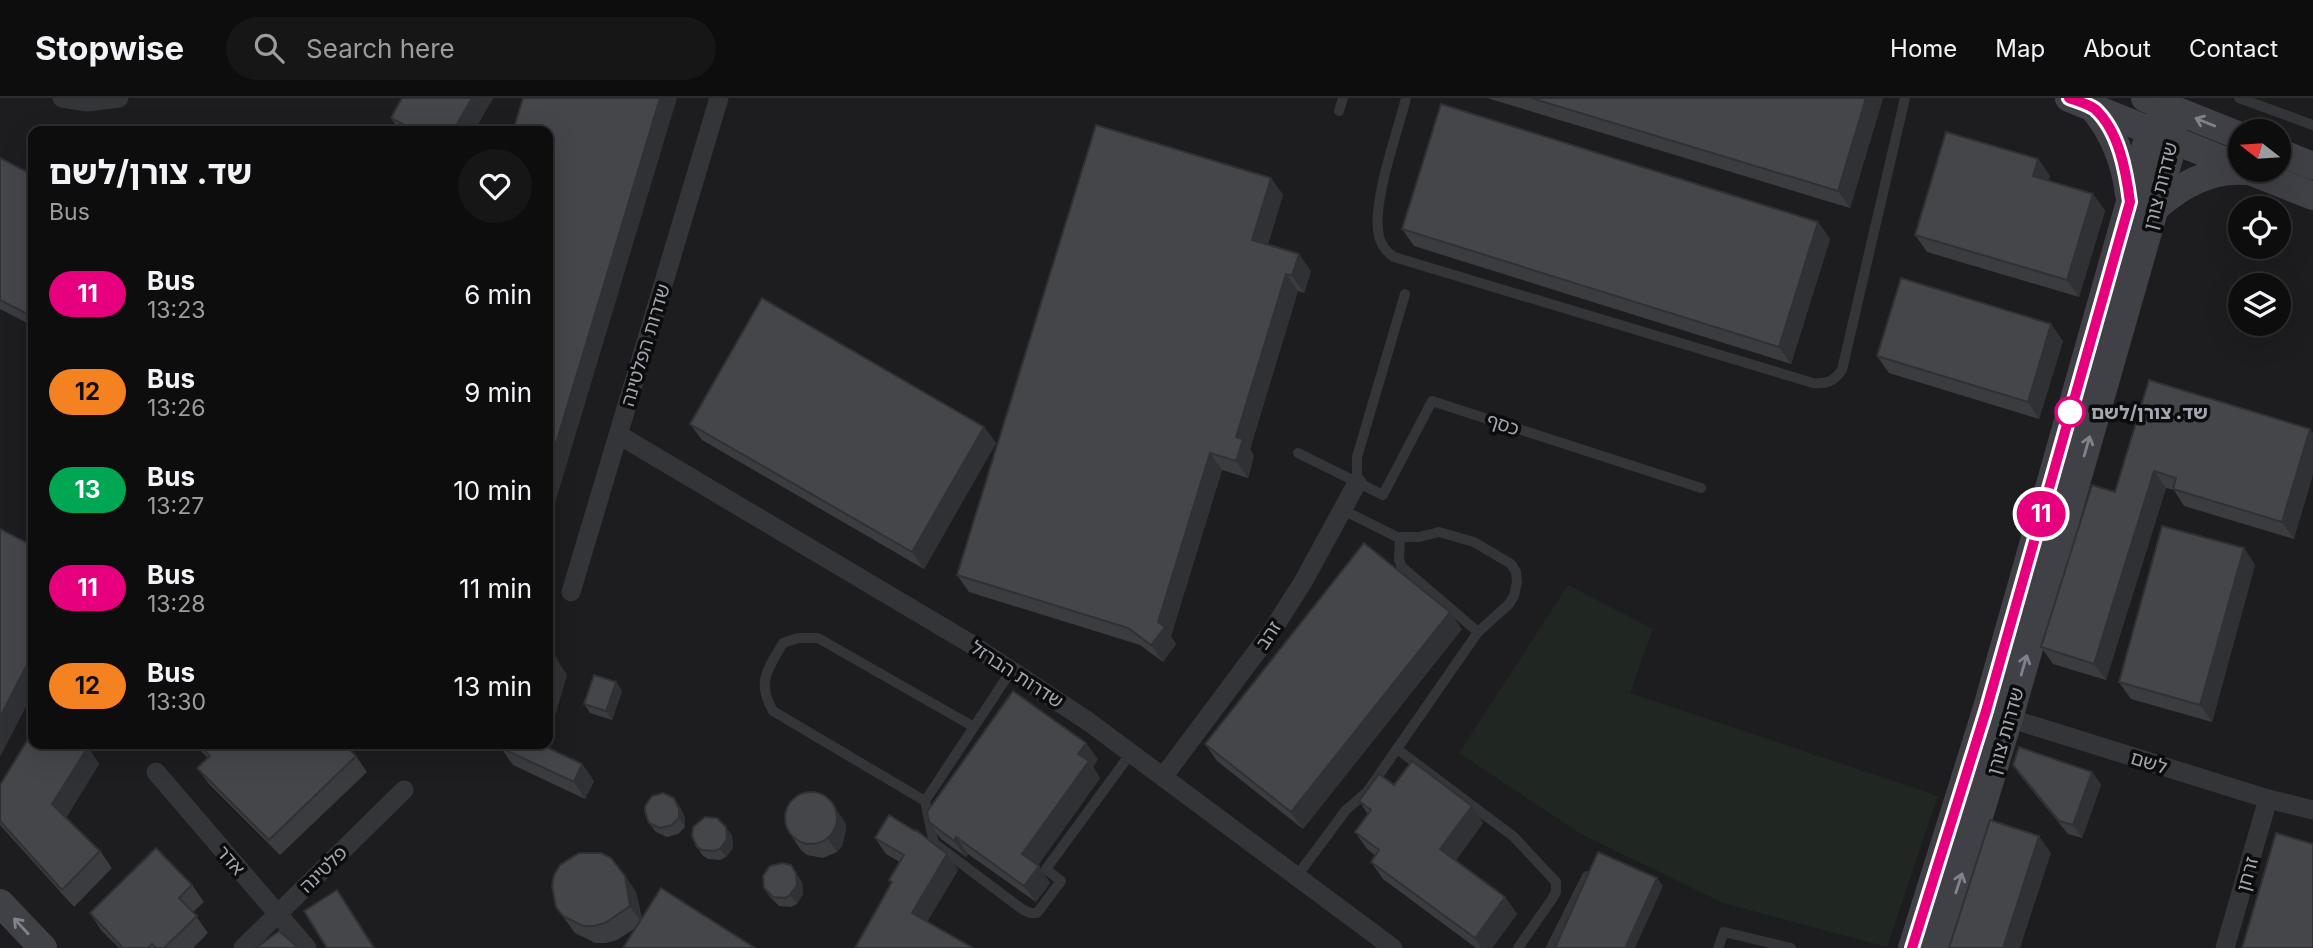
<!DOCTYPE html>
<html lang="en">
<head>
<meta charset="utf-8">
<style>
	body { margin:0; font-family:Inter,"Noto Sans Hebrew",sans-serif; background:#161617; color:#f1f3f6; height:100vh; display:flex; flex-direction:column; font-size:26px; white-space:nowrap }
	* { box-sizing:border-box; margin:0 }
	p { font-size:23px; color:#9a9c9e }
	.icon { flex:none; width:38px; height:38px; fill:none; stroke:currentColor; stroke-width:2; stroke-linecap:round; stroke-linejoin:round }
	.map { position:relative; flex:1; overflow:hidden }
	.panel { position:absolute; left:28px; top:28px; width:525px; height:623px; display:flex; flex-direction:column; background:#0d0d0e; border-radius:14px; box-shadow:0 7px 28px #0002,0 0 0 2px #2d2d2e }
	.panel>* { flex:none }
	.badge { padding:0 14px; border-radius:23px; font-size:24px; line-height:46px }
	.needle { width:46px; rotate:287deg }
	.fabs { position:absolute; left:2228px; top:21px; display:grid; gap:14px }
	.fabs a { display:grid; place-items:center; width:63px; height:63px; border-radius:50%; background:#0d0d0e; box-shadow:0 7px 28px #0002,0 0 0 2px #2d2d2e; font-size:35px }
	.map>.badge { position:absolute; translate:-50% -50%; box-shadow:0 0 0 4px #fff }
	.round { display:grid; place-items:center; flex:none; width:74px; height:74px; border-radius:37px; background:#161617 }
	.headline { display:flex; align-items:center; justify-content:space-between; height:119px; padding:0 21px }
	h1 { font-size:33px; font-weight:700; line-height:52px }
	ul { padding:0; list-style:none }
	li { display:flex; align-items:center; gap:21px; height:98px; padding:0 21px }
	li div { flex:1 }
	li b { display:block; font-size:26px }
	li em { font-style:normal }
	li .badge { min-width:77px; font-weight:700; text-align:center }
	header { display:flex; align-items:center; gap:42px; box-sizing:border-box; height:98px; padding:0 35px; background:#0d0d0e; border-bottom:2px solid #2d2d2e }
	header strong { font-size:33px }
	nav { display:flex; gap:38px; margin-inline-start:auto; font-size:24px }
	.search { width:490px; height:63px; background:#161617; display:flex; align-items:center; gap:18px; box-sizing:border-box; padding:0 24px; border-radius:38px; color:#9a9c9e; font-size:26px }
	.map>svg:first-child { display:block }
</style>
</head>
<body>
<header>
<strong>Stopwise</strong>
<div class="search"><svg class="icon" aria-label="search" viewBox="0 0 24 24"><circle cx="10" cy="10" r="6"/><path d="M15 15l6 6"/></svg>Search here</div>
<nav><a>Home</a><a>Map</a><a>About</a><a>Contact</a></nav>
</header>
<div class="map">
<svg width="2313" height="850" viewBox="0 0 2313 850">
	<rect width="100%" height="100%" fill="#111112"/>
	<path fill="#1d1d1f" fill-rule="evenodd" d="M0,0H2313V850H0ZM33,33H548V646H33ZM2240,33H2278V72H2240ZM2240,110H2278V149H2240ZM2240,187H2278V226H2240Z"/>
	<path fill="#202621" d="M1568,487L1653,531L1630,595L1938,698L1887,849L1723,805L1581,736L1459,655Z"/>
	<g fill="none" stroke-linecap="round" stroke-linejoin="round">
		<g stroke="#343539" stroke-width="10">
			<path d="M1406,0C1398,33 1371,106 1379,138C1381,147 1386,154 1394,159L1813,285C1827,286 1833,284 1842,272L1905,0"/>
			<path d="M2239,0L2313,27"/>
			<path d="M1339,13L1343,0"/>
			<path d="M1298,355L1383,397L1432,303L1701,390"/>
			<path d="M1357,385V359L1405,196"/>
			<path d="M1400,440L1399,462L1402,469L1478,534"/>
			<path d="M974,629L818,540H798L783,545C768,571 756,584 773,613L925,703L1011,573"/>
			<path d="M1397,651L1514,739L1556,784V794L1552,801L1518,850"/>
			<path d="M925,703L934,745L1022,811L1030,815H1037L1061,783L1046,771L1131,655"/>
			<path d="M1297,778L1346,712L1367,694L1478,534L1509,506L1514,498L1517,484L1516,474L1511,466L1474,444L1439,434L1419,439H1397L1343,412"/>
			<path d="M1551,850L1587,778"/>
			<path d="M1718,850L1724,834L1791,850"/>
		</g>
		<g stroke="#343539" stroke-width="19">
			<path d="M62,0L88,4L119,0"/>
			<path d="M619,337L971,546L1089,624L1393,850"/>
			<path d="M571,494L719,0"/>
			<path d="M1999,617L2268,701L2313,712"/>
			<path d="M156,674L307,850"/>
			<path d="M1163,679L1270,536L1303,484L1357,385"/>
			<path d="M243,850L404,692"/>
			<path d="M2225,850L2268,701"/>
		</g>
		<g stroke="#404147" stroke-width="28">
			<path d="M2069,0L2240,69"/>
			<path d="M2145,0L2240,38"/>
			<path d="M2093,10C2114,35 2125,64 2129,96"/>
			<path d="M2278,54L2313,68"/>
			<path d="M2247,72L2313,98"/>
			<path d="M2156,109C2180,88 2211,70 2245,73"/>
			<path d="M0,805L43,850"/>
			<path d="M1912,850L1986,613L2150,33L2171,11"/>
			<path d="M1939,850L2009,620L2174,43L2171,11"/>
		</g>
	</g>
	<g fill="#3b3c40">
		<path d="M402,0H493L474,33H400L391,20Z"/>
		<path d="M1487,0H1883L1850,110Z"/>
		<path d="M0,60L33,77V228L0,211Z"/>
		<path d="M2038,61L2050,78L2048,83L2093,96L2105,113L2079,199L1927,154L1915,137Z"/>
		<path d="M1271,80L1283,97L1268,146L1311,173L1304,195L1298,193L1250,351L1254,358L1248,380L1222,372L1171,538L1176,546L1163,564L1140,547L969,494L957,477Z"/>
		<path d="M1818,124L1830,141L1791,266L1414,148L1402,131Z"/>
		<path d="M2063,243L2039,321L1889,275L1877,258Z"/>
		<path d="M2149,282L2310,331L2294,441L2184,408L2174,392L2166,390L2106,582L2053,566L2041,549L2115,394Z"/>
		<path d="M690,326L984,329L996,345L924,471L702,342Z"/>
		<path d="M2244,450L2255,467L2212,624L2131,601L2119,584Z"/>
		<path d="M1462,531L1303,731L1217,663L1205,646Z"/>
		<path d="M616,584L622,593L612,622L590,615L584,606Z"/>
		<path d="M194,646H344L356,658L367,674L280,757L209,686L197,670L208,660Z"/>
		<path d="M502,646H547L546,649L582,666L594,683L585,701L513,667L501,650Z"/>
		<path d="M88,649L99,666L66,720L100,753L112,770L74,809L0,727V687Z"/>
		<path d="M1098,661L1093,669L1100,680L1038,767L1050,785L1036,804L968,756L966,759L941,741L929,724Z"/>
		<path d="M2013,667L2092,674L2101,687L2082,740L2068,736L2022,680Z"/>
		<path d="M1394,687L1472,708L1483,725L1456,762L1505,799L1517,816L1492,850H1476L1383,781L1371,764L1376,758L1367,751L1355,734L1368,716L1359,703Z"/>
		<path d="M680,709L685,720V729L678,736L667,739L656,734L649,725Z"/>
		<path d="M845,724L846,732L842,748L837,754L823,760L807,757L801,752L792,739Z"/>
		<path d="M732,737L733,750L726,759L720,762L708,761L703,758L697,749Z"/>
		<path d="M875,740L958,772L927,824L855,850L891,785L889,782L900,764L886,756Z"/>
		<path d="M625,778L636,794L642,821L637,829L617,842L606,845H595L575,835L556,809Z"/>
		<path d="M802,784L803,796L797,806L791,809L779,808L770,799L764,790Z"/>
		<path d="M192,787L204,804L193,814L208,835L193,850H119L101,832L90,815Z"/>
	</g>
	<g fill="#303134">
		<path d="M472,0H493L474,33H453Z"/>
		<path d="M660,0H677L549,425L548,423V372Z"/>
		<path d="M1866,0H1883L1850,110L1838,93Z"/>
		<path d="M2038,61L2050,78L2045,95L2033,78Z"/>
		<path d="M1271,80L1283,97L1264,158L1252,142Z"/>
		<path d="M2093,96L2105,113L2079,199L2067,182Z"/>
		<path d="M1818,124L1830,141L1791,266L1779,249Z"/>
		<path d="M1299,156L1311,173L1304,195L1292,178Z"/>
		<path d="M1286,176L1298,193L1250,351L1254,358L1248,380L1236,363V339Z"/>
		<path d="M2051,226L2063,243L2039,321L2028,304Z"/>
		<path d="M984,329L996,345L924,471L912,454Z"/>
		<path d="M2310,331L2313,335V377L2294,441L2282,424Z"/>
		<path d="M1210,355L1222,372L1171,538L1176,546L1163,564L1151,547Z"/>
		<path d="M2154,373L2166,390L2106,582L2094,566Z"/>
		<path d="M2244,450L2255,467L2212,624L2200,607Z"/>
		<path d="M1450,514L1462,531L1303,731L1291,714Z"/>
		<path d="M33,555V595L0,659V619Z"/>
		<path d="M556,560L567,577L548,642V586Z"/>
		<path d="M616,584L622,593L612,622L606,613Z"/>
		<path d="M1086,645L1098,661L1093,669L1100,680L1034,773L1022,756L1078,656Z"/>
		<path d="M88,649L99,666L64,723L52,706Z"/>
		<path d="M582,666L594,683L585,701L574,684Z"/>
		<path d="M2092,674L2101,687L2082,740L2073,727Z"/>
		<path d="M674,700L680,709L685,720V729L679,720Z"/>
		<path d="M1472,708L1483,725L1452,768L1440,751Z"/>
		<path d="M836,711L845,724L846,732L842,748L837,754L828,741Z"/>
		<path d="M726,729L732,737L733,750L726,759L720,751Z"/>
		<path d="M2039,738L2051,755L2020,850H2003Z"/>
		<path d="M956,739L968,756L966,759L954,743Z"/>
		<path d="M947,756L958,772L923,831L912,815Z"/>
		<path d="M1039,768L1050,785L1036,804L1024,788Z"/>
		<path d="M796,775L802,784L803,796L797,806L790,797Z"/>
		<path d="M625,778L636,794L642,825L630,808Z"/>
		<path d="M1657,780L1663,788L1635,850H1625Z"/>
		<path d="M337,792L349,809L375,850H374Z"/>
		<path d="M1505,799L1517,816L1492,850H1481L1475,840Z"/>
	</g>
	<g fill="#45464a" stroke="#303134" stroke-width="2">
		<path d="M402,0H472L453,33H416L391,20Z"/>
		<path d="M523,0H660L548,372V33H513Z"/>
		<path d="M1531,0H1866L1838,93Z"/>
		<path d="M1441,6L1818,124L1779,249L1402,131Z"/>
		<path d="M1096,27L1271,80L1252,142L1299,156L1292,178L1286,176L1236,339L1243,341L1236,363L1210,355L1158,524L1165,529L1151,547L1128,530L957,477Z"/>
		<path d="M1946,34L2038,61L2033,78L2093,96L2067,182L1915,137Z"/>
		<path d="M0,60L33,77V219L0,202Z"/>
		<path d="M1901,180L2051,226L2028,304L1877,258Z"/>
		<path d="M762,200L984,329L912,454L690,326Z"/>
		<path d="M2149,282L2310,331L2282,424L2173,391L2176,380L2154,373L2094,566L2041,549L2092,387L2115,394Z"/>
		<path d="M2162,428L2244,450L2200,607L2119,584Z"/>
		<path d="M0,431L33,448V555L0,619Z"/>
		<path d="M1364,445L1450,514L1291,714L1205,646Z"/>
		<path d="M548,557L556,560L548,586Z"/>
		<path d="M594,577L616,584L606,613L584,606Z"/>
		<path d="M1013,593L1086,645L1078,656L1089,663L1022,756L1039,768L1024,788L956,739L954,743L929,724L927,714Z"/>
		<path d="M33,633V646H82L88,649L52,706L100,753L62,792L0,723V687Z"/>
		<path d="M198,646H344L356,658L269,742L197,670L210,658Z"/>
		<path d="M502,646H540L582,666L574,684L501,650Z"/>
		<path d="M2019,649L2092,674L2073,727L2059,723L2013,667Z"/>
		<path d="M1412,663L1472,708L1440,751L1505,799L1475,840L1371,764L1379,752L1355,734L1371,712L1359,703L1379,676L1394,687Z"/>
		<circle cx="811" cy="720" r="26"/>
		<path d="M663,695L674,700L679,711V720L672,727L660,730L649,725L645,714V708L652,698Z"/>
		<path d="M889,717L915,733L916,732L947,756L912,815L973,850H855L892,784L889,782L904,757L875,740Z"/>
		<path d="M705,719L717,720L726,729L727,741L720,751L714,753L702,752L697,749L692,738L693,729Z"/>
		<path d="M1990,722L2039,738L2003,850H1949Z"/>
		<path d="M2276,735L2313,746V850H2242Z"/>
		<path d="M156,750L192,787L179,800L197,818L164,850H156L152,846L148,850H123L90,815Z"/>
		<path d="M1598,754L1657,780L1625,850H1555Z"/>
		<path d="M579,755H601L611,760L625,778L630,808L605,825L594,828H583L563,818L556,809L552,788L554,777L560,767Z"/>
		<path d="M782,765L791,767L796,775L797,787L790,797L785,800L773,799L764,790L763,778L770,768Z"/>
		<path d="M661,790L755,850H623Z"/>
		<path d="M337,792L374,850H327L304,813Z"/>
		<path d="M279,833L293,845L297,850H256Z"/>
	</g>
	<defs><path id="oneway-shaft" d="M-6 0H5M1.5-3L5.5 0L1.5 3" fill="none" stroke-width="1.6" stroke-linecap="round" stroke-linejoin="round" transform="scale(1.75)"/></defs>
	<g stroke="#80838d">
		<use href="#oneway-shaft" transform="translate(2205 24) rotate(-158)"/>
		<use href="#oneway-shaft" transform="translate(2087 348) rotate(-74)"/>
		<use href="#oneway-shaft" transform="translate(2024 567) rotate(-74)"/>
		<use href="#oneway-shaft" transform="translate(1959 785) rotate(-72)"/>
		<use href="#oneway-shaft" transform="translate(21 828) rotate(-133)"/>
	</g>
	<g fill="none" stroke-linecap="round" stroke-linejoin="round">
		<g stroke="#fff" stroke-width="16">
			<path id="line" d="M1912,850L1986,613L2130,104C2126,73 2119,33 2095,11C2088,6 2077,3 2069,0"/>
		</g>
		<use href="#line" stroke="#e6007e" stroke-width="10"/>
	</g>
	<circle fill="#fff" stroke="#e6007e" stroke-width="3.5" cx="2070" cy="314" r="14"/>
	<g text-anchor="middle" stroke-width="7" stroke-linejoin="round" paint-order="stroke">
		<g font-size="19" fill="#a3a7b2" stroke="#0c0c0d">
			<text transform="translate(2160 88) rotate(-76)" y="7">שדרות צורן</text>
			<text transform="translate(645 247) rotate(-73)" y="7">שדרות הפלטינה</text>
			<text transform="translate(1503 326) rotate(18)" y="7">כסף</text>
			<text transform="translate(1268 537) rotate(-56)" y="7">זהב</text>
			<text transform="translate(1017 576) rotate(33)" y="7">שדרות הברזל</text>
			<text transform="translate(2005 633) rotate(-74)" y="7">שדרות צורן</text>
			<text transform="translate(2149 664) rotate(17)" y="7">לשם</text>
			<text transform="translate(231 762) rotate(49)" y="7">אדר</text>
			<text transform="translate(323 771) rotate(-44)" y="7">פלטינה</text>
			<text transform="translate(2247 776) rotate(-74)" y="7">זרחן</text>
		</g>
		<g font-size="19" font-weight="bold" fill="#a3a7b2" stroke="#0c0c0d" text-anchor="start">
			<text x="2091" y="321">שד. צורן/לשם</text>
		</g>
	</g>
</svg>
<div class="fabs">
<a><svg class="needle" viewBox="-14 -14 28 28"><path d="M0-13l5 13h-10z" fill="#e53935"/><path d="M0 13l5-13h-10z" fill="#9a9c9e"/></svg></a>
<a><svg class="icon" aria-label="locate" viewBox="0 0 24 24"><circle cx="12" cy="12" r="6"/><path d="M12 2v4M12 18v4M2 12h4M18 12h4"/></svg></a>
<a><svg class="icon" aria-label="layers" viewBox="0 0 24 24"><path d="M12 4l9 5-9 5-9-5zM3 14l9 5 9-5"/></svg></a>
</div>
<b class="badge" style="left:2041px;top:416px;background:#e6007e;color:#fff">11</b>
<section class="panel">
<div class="headline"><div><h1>שד. צורן/לשם</h1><p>Bus</p></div><a class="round"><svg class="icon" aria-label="heart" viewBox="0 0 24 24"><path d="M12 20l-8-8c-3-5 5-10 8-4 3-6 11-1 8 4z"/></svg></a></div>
<ul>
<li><span class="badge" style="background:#e6007e;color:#fff">11</span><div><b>Bus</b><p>13:23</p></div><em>6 min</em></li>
<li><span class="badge" style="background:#f58220;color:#111">12</span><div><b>Bus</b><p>13:26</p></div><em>9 min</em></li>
<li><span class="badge" style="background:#00a651;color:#fff">13</span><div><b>Bus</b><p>13:27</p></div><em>10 min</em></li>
<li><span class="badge" style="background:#e6007e;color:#fff">11</span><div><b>Bus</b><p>13:28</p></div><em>11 min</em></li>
<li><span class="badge" style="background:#f58220;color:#111">12</span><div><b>Bus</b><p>13:30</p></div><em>13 min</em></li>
</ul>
</section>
</div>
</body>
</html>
